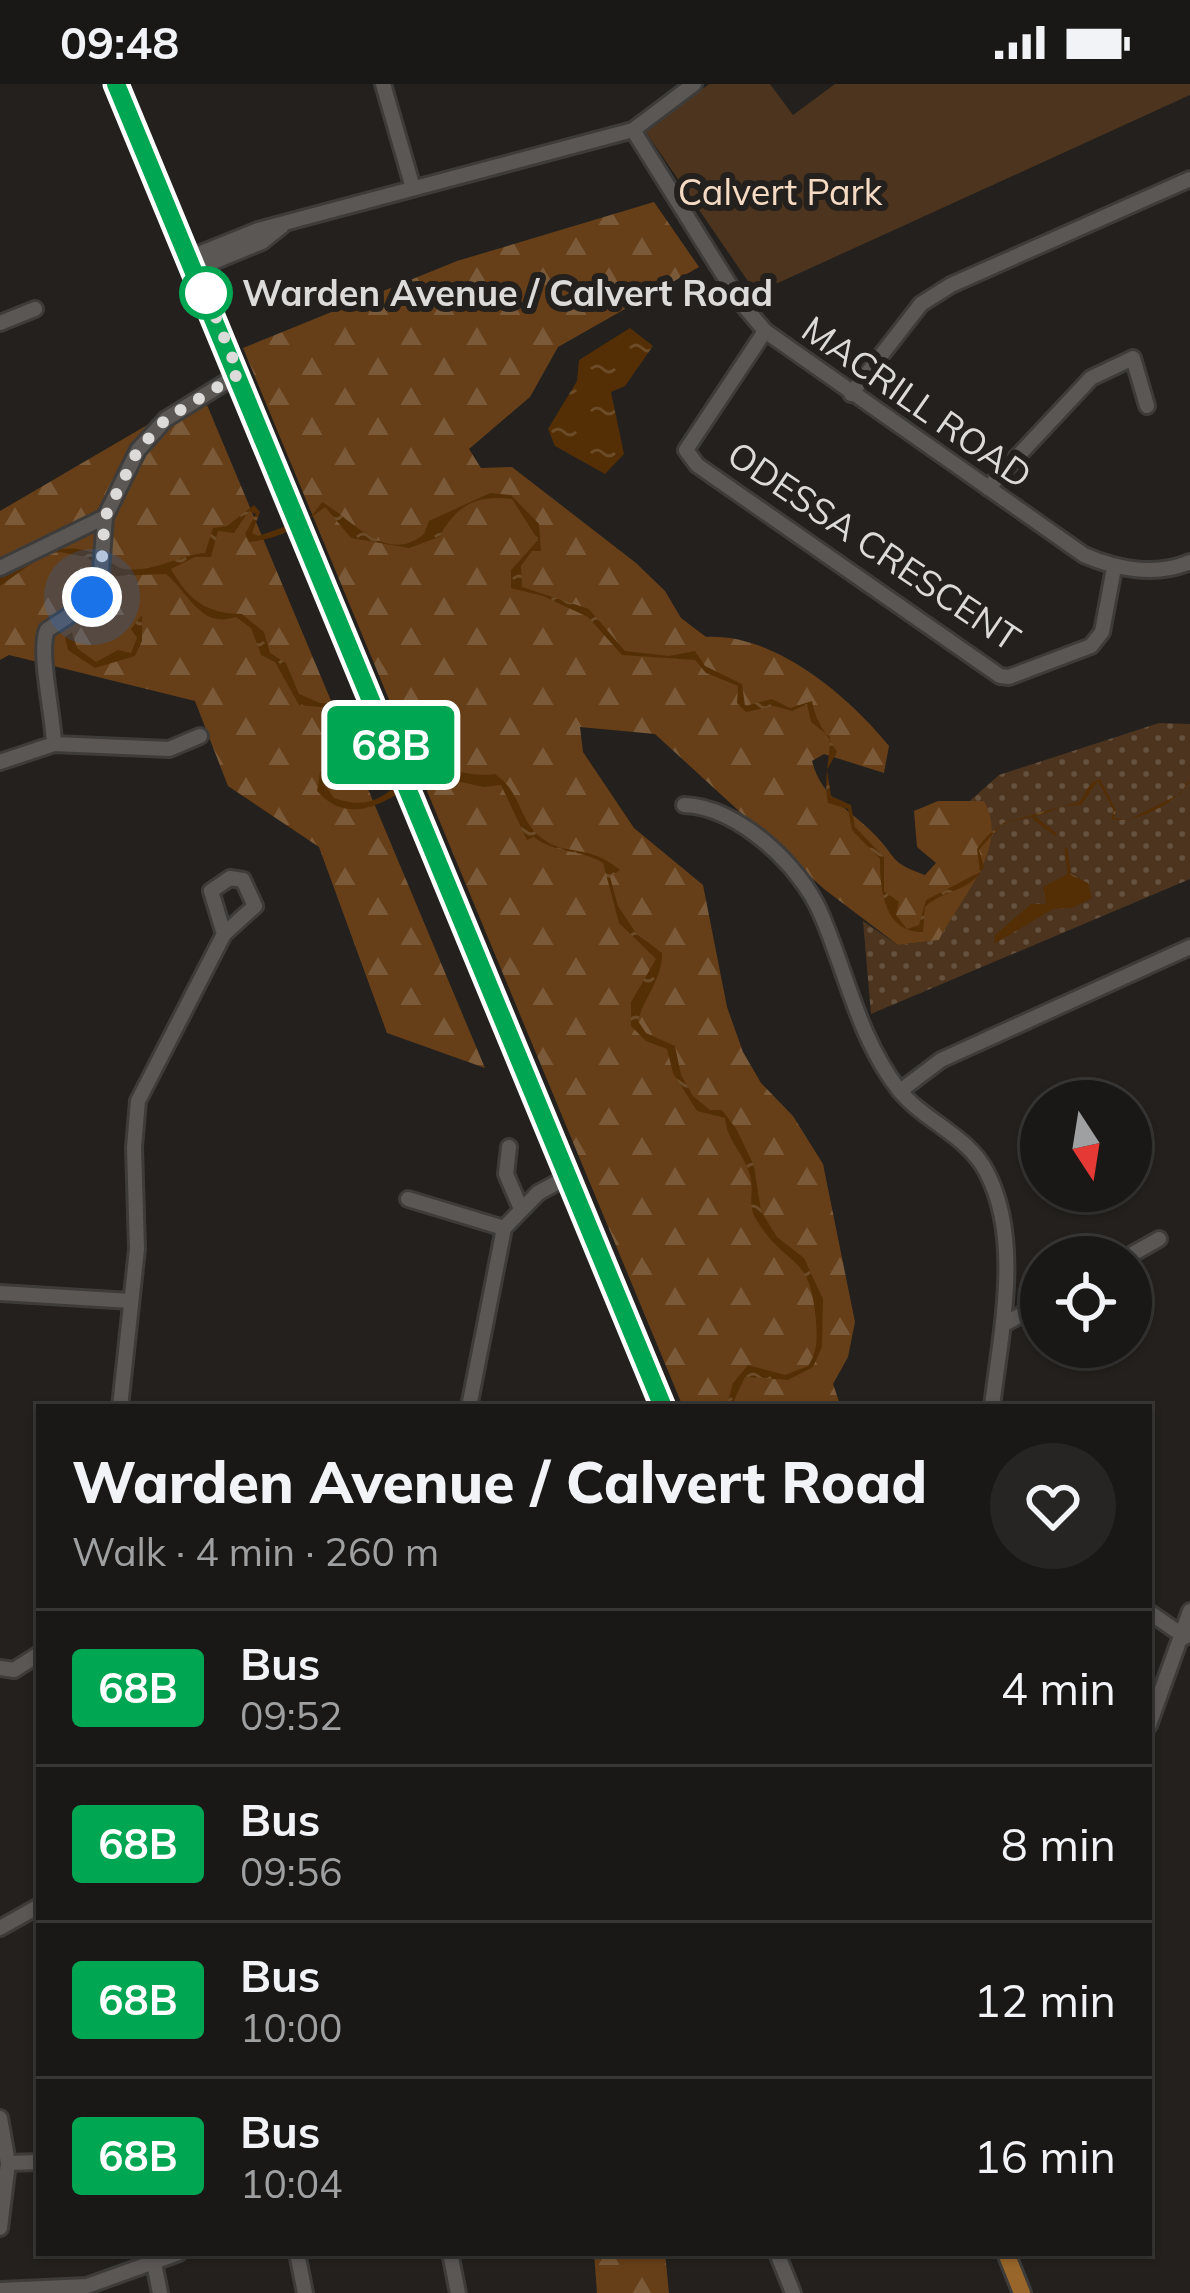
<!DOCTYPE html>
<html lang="en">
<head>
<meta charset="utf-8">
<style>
	body { margin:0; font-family:Mulish,sans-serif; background:#272523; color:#f1f3f6; height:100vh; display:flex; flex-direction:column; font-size:45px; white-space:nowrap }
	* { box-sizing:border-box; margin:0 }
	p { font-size:39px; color:#9fa0a1 }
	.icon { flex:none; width:66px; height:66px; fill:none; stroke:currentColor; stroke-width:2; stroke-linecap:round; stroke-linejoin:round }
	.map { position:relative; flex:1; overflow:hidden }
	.panel { position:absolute; left:36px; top:1320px; width:1116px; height:852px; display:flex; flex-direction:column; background:#1a1816; border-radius:0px; box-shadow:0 3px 9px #0004,0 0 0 3px #383735 }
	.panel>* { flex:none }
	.badge { padding:0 24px; border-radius:9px; font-size:42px; line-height:78px }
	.needle { width:78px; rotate:168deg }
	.fabs { position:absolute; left:1020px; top:996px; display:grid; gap:24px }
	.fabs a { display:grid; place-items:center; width:132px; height:132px; border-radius:50%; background:#1a1816; box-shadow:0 3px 9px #0004,0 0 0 3px #383735; font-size:60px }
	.you { position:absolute; width:60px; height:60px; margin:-30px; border:9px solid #fff; border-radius:50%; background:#1a73e8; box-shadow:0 0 0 18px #1a73e833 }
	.map>.badge { position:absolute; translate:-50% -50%; box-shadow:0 0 0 6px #fff }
	.round { display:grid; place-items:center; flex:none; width:126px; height:126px; border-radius:63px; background:#272523 }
	.summary { display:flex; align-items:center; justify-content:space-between; height:204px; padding:0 36px }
	h1 { font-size:57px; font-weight:800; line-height:90px }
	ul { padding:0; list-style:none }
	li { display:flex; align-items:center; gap:36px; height:156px; padding:0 36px; border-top:3px solid #383735 }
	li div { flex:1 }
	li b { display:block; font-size:45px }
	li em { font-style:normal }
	li .badge { min-width:132px; font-weight:700; text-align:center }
	.status { display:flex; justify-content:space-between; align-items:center; height:84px; padding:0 60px; background:#1a1816; direction:ltr }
	.status svg { height:33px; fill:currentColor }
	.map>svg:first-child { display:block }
</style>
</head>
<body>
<div class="status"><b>09:48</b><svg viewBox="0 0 49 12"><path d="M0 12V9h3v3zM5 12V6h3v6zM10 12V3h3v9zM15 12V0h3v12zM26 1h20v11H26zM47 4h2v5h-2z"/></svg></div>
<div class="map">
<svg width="1190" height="2209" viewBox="0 0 1190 2209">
	<defs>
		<pattern id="grass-dots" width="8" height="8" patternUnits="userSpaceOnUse" patternTransform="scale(3)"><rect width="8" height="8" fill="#4c341e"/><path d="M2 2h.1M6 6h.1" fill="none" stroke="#65513e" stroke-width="1.8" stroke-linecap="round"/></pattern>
		<pattern id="forest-firs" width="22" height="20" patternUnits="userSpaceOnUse" patternTransform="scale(3)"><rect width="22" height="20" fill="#663f18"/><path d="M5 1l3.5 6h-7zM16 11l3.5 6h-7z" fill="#7b5a39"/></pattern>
		<pattern id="water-ripples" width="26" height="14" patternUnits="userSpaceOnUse" patternTransform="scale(3)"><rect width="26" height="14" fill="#542e04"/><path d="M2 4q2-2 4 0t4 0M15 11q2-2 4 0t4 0" fill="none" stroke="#6c4c28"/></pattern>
	</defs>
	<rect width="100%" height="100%" fill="#23201d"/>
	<path fill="url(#grass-dots)" d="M1159,639L1190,640V795L871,930L863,837L898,861L939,856L962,810L965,721L999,691Z"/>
	<g fill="url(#forest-firs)">
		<path d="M654,118L699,183L558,263L530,313L469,365L481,384L512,383L636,479L665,507L681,534L706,553C775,549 848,612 889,662L884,689L824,670L812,677C822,715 849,724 874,750C899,775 887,777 925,791L936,779L917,763L914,727L938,717H984C1011,763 960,814 939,856L898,861L824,805L655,650L580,643L583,668L634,744L703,801L727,923L743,968L761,999L793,1032L823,1080L855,1238L848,1273L833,1300L841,1323H683L243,264L457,177Z"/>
		<path d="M202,309L485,984L387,949L319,763L228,702L195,617L9,571L0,576V427Z"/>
		<path d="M594,2169H665L669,2209H597Z"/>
	</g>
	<path fill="#4c341e" d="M709,0H770L793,31L835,0H1190V11L756,209L645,47Z"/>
	<g fill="url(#water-ripples)">
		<path d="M630,244L653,262L625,302L611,308L624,370L605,390L555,362L548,345L577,297L579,276Z"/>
		<path d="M490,409L511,411L539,440L541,467H532L521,482L522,503L589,525L625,567L669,572L695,567L705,582L742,600L745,622L772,615L790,624L812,617C816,640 827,649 837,668L827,686L831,712L851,721L855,743L884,773V807L899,818L896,831L907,845L919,841L926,816L980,788L977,765C994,741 1005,738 1032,733C1048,730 1062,721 1079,718C1087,710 1086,699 1100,695L1116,727L1114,734L1128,736L1182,709L1187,698L1190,697C1179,717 1136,741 1111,735L1114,727L1098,697L1081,721C1058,720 1026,734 1003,739L979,766L984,783C971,808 944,805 925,823L923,848C884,849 880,805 880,775L852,746L848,725L828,719C823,694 830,677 830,653L811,638L807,620L792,627L774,622L746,628L737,619L738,602L706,589L695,576L622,571L588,533L543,512L511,504V486L538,456L512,415C474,410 456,423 439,453L409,464L351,454L325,423C302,441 280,455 249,458L245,450L256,430L249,427L234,449L218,447L211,473H195L171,485C188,515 206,530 242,530L264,548L270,569L286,579L299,610L320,619H341C381,657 334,669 324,700L334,714C386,733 395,689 429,685C452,683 473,694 495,690C522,708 518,737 543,755C568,773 588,759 620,786L610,793L618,822L636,849L662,869C663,894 644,913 638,937L646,949L675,962L681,991L693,1012L710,1026H722L737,1046L754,1082L761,1127L777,1153L804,1174L823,1215L822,1263L813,1283L788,1296L745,1293L731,1323H726L733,1299L748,1281L785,1291L808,1282C818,1267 817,1254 816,1237C810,1167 788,1186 757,1137C746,1120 755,1109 750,1092C745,1070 727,1058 725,1034L697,1027L673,989L667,965L646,957L631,942V918L656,875L619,839L603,779C581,765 555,770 534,753L527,756L501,701L484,703L428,691C394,712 352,747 317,707L320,688L349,662L350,644L342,625L299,621L275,578L261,571L251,544L236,533C200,545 190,510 166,490L115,492L86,473L60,468L45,470L0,502V489C35,472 60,455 99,471C108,474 114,483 124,485C154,489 182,470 205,469L213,444L227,442L254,421L260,428L252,449L258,452L310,434L322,418C351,434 386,482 424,450L429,437Z"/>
		<path d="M142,531V557L135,572L95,584L68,566L65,553L72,548L77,564L96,578L118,566L131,569L137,554L131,545Z"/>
		<path d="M1069,789L1088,799L1092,814L1072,824L1053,825L994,860L995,851L1031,820H1046L1043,803Z"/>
	</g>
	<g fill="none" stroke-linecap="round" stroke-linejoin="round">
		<g stroke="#542e04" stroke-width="3">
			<path d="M1034,734L1055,750"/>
			<path d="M1066,765L1069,789"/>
		</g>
		<g stroke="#3e3c3a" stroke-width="20">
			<g id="minor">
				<path d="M383,0L413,104"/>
				<path d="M633,46L739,216L765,247L1084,471C1116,485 1156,493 1190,478"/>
				<path d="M191,173L258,146L633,46L694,0"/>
				<path d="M196,185L262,158L282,142"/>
				<path d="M0,239L35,225"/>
				<path d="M765,247L686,366L697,381L1000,592L1009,593L1091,562L1102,548L1114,484"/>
				<path d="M851,310L921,220L951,201L1190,95"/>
				<path d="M988,404L1091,294L1133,274L1147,322"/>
				<path d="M0,484L105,433"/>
				<path d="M54,660C53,629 38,568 47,546L81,524L100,500L105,433L138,366L166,335L239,290"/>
				<path d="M0,678L54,660L169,665L200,652"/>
				<path d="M684,721C737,722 801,782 821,830C847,890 858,953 899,1006C924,1037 968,1052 986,1087C1023,1156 1000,1251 992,1323"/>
				<path d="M900,1007L941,976L1190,863"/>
				<path d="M509,1063L506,1090L521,1125"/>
				<path d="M408,1115L504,1144"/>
				<path d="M1127,1173L1159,1155"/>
				<path d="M0,1209L131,1217"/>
				<path d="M1004,1240L1041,1220"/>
				<path d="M120,1323L137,1165L134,1063L138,1017L224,850L255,822L243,796L230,794L211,807L224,850"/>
				<path d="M469,1323L504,1144L538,1109L569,1092"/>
				<path d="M1149,1528L1185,1553"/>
				<path d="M0,1584L14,1586L39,1570"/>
				<path d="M1149,1641L1190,1527"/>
				<path d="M0,1844L39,1822"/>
				<path d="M0,2034L8,2079L0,2144"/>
				<path d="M8,2079L39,2078"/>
				<path d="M297,2169L305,2209"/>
				<path d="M450,2169L458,2209"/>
				<path d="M777,2169L793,2209"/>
				<path d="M154,2179L160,2209"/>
				<path d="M0,2206L87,2202L179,2169"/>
			</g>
		</g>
		<g stroke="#3e3c3a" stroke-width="22">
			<g id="major">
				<path d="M116,0L663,1323"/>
				<path d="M1006,2169L1022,2209"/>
			</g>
		</g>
		<use href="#minor" stroke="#5b5755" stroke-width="14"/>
		<use href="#major" stroke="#98662a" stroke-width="16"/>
	</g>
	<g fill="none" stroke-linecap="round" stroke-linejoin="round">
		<g stroke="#fff" stroke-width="27">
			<path id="line" d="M116,0L663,1323"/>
		</g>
		<use href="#line" stroke="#00a651" stroke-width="18"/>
		<path stroke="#dddbda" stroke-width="12" stroke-dasharray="0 21.6" d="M92,513L100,500L105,433L138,366L166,335L239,290L206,209"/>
	</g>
	<circle fill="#fff" stroke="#00a651" stroke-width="6" cx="206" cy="209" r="24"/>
	<g text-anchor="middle" stroke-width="12" stroke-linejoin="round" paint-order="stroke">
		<g font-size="36" fill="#f6dbc4" stroke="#23201d">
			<text x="780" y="121">Calvert Park</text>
		</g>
		<g font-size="36" font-weight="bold" fill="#dddbda" stroke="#23201d" text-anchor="start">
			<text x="242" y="222">Warden Avenue / Calvert Road</text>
		</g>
		<g font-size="36" fill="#dddbda" stroke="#23201d">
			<text transform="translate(917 318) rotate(35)" y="13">MACRILL ROAD</text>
			<text transform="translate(874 462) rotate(34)" y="13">ODESSA CRESCENT</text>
		</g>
	</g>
</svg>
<div class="fabs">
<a><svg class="needle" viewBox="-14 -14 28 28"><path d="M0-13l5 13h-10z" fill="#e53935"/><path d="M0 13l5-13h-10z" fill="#9fa0a1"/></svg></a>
<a><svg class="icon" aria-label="locate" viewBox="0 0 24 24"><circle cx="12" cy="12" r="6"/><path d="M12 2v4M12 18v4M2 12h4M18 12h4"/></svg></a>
</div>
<div class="you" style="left:92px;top:513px"></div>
<b class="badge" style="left:391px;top:661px;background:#00a651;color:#fff">68B</b>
<section class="panel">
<div class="summary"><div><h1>Warden Avenue / Calvert Road</h1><p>Walk · 4 min · 260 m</p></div><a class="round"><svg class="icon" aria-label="heart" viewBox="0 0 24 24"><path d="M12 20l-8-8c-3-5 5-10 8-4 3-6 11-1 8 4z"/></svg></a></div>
<ul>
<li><span class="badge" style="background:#00a651;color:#fff">68B</span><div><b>Bus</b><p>09:52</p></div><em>4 min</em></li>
<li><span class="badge" style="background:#00a651;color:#fff">68B</span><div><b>Bus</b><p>09:56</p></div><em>8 min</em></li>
<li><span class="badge" style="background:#00a651;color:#fff">68B</span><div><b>Bus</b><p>10:00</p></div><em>12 min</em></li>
<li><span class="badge" style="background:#00a651;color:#fff">68B</span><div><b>Bus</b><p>10:04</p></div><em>16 min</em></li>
</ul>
</section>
</div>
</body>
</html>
